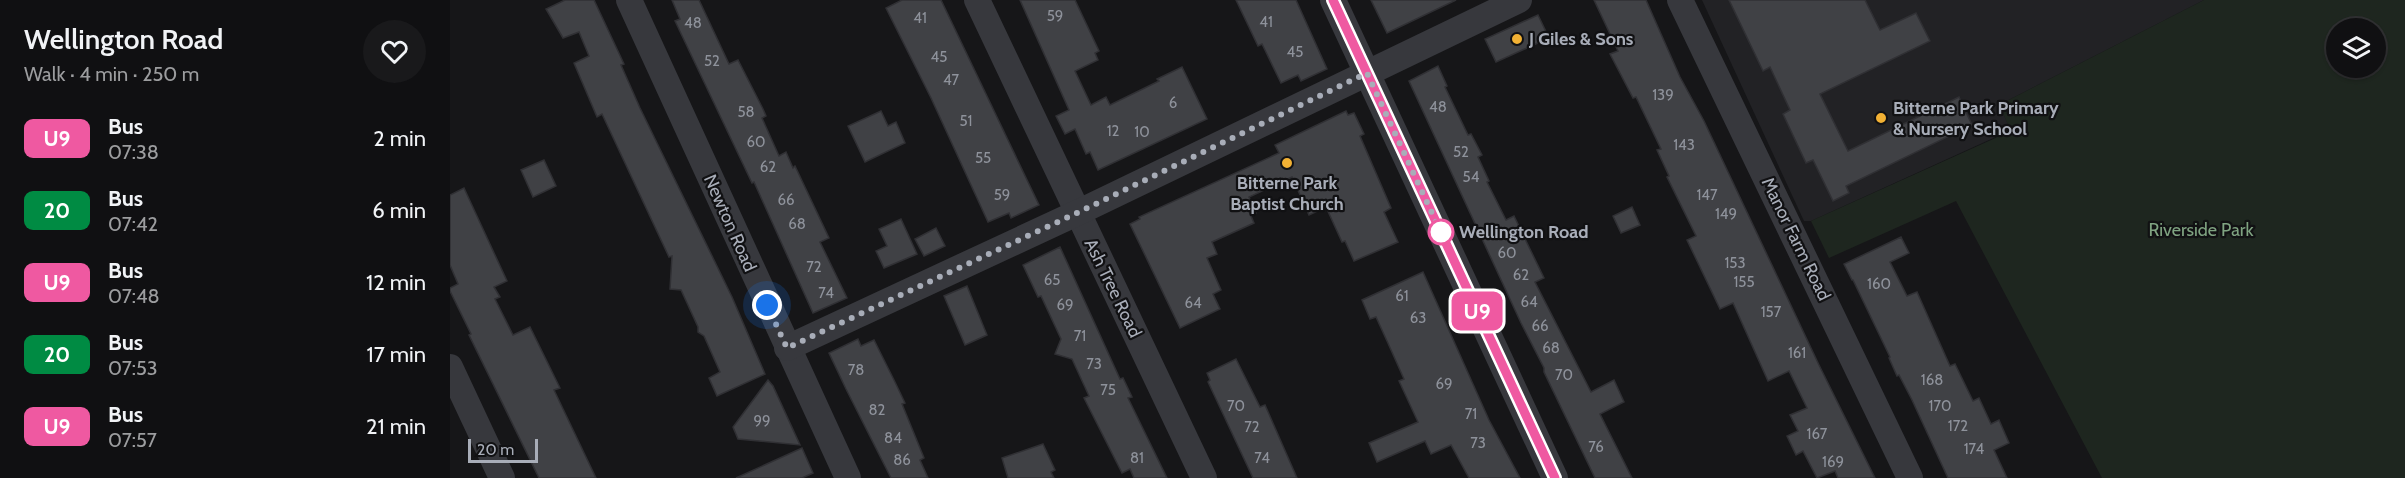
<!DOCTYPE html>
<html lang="en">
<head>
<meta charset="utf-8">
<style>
	body { margin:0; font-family:Cabin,sans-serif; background:#19191b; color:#f1f3f6; height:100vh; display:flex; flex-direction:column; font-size:22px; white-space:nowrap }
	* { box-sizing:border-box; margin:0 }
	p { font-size:20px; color:#9c9d9f }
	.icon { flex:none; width:33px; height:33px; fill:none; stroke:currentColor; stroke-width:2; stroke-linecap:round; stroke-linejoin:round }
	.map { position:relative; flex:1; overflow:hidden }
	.sheet { display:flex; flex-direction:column; background:#101012; width:450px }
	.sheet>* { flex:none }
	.badge { padding:0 12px; border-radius:9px; font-size:21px; line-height:39px }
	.buttons { position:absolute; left:1876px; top:18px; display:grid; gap:12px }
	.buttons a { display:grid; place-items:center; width:60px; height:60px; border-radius:50%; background:#101012; box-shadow:0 2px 4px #0004,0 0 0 2px #303032; font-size:30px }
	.scale { position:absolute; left:18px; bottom:15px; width:70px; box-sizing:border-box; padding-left:6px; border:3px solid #a8adb8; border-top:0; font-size:16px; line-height:21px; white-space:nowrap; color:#a8adb8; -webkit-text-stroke:4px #111113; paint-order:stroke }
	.you { position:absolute; width:30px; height:30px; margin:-15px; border:4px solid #fff; border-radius:50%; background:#1a73e8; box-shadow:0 0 0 9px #1a73e833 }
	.map>.badge { position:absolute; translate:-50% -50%; box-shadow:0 0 0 3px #fff }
	.round { display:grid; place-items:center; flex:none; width:63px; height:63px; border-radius:32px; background:#19191b }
	.headline { display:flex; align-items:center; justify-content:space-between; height:102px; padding:0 24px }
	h1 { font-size:28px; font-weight:600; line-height:45px }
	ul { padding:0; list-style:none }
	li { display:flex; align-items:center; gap:18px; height:72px; padding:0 24px }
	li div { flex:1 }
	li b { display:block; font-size:22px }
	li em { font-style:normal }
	li .badge { min-width:66px; font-weight:700; text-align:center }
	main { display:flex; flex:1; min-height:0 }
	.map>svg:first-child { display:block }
</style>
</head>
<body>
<main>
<section class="sheet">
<div class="headline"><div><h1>Wellington Road</h1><p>Walk · 4 min · 250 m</p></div><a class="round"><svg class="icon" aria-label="heart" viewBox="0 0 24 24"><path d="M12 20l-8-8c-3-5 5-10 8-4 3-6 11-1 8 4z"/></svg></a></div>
<ul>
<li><span class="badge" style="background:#ef59a1;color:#fff">U9</span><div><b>Bus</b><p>07:38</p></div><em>2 min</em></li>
<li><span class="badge" style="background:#008b43;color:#fff">20</span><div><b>Bus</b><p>07:42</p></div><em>6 min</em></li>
<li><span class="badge" style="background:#ef59a1;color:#fff">U9</span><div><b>Bus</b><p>07:48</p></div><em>12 min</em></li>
<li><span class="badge" style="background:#008b43;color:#fff">20</span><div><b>Bus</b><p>07:53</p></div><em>17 min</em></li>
<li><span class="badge" style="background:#ef59a1;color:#fff">U9</span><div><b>Bus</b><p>07:57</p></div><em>21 min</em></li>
</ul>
</section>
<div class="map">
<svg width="1955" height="478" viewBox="0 0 1955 478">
	<rect width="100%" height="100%" fill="#161618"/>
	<path fill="#222225" d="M1252,0H1754L1549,105L1561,130L1361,221H1354Z"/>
	<path fill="#1e261f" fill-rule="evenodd" d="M1754,0H1955V478H1652L1506,201L1379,258L1361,221L1561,131L1549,105ZM1926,28V68H1887V28Z"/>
	<g fill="#404145" stroke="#303034" stroke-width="1.5">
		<path d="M115,0H144L174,64L171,65L190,108L282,297L315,374L267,396L259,378L270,372L254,336L248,332V327L231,290L220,289L222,256L219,257L152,114L147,117L124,63L139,56L129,32L113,38L96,9Z"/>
		<path d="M222,0H249L279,64L288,60L313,109L316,116L312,118L329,156L336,152L343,168L345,166L379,238L370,242L397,298L363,313L304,182L302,183L225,21L230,19Z"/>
		<path d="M452,0H491L589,205L561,218L559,213L538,222L481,98L436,8Z"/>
		<path d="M570,0H625L649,51L645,53L648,60L625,71L641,105L656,97L660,105L709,81L707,79L732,67L757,119L648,170L640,152L636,154L625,129L615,134L606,116L619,110Z"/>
		<path d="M786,0H846L877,69L851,81L848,75L831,83L812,44L808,46Z"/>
		<path d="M921,0H1006L937,33Z"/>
		<path d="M1144,0H1196L1230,77L1254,121L1369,365L1425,478H1388L1385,471L1367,478L1353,451L1346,455L1337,436L1348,431L1340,415L1357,408L1339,371L1318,381L1283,303L1270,309L1237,240L1246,236L1217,177L1219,176L1207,150L1211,149L1186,97L1183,98L1160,54L1168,51Z"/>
		<path d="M1279,0H1415L1430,30L1466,13L1480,41L1370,94L1398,151L1509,97L1522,125L1396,186L1399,193L1383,201L1363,160L1356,163L1333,114L1340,110L1320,67L1313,71Z"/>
		<path d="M1088,15L1099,38L1046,62L1035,39Z"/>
		<path d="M988,66L997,86L995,87L1018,135L1021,134L1032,155L1028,157L1039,181L1037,182L1056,220L1064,216L1094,278L1085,282L1141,392L1164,380L1174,402L1150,414L1182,478H1145L1094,372V368L1071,323L959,81Z"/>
		<path d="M431,111L438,126L446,122L455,143L415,162L398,126Z"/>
		<path d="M896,111L898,115L904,113L914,134L910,136L941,208L934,212L948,242L904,261L895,241L892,242L876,207L859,215L842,177L799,197L806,213L801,216L804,223L762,242L767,254L757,258L771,290L763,294L770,309L730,328L680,224L690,219L689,217L829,153L825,145Z"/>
		<path d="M94,160L106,186L83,197L71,170Z"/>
		<path d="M14,188L57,281L44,287L50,297L45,299L63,335L80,327L110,388L104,390L146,478H89L19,335L21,334L0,291V288L8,284L0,265V195Z"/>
		<path d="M1182,207L1190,225L1171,233L1163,216Z"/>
		<path d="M451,219L467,254L434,268L426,251L437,246L429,229Z"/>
		<path d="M486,228L495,246L474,256L465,239Z"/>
		<path d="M1451,237L1459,253L1440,262L1457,296L1467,292L1500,366L1505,364L1523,401L1529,398L1541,424L1549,420L1559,443L1544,450L1557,478H1498L1462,400L1449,375L1447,376L1439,358L1440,357L1403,280H1402L1394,264Z"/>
		<path d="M610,247L670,379L673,378L682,397L678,398L717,478H684L680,469L672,473L634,398L639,396L622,359L605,354L611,339L591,296L588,297L573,265Z"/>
		<path d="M973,272L1039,420L1070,478H1019L1001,445L981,454L975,441L927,462L919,443L968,422L949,381L954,379L937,341L926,317L920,319L912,300Z"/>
		<path d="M517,286L537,335L515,345L494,296Z"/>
		<path d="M408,339L411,346L424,340L444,380L455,403L452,404L474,458L470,460L478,478H441L396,389L379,353Z"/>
		<path d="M786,359L810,407L815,405L847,478H803L758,382L760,380L757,373Z"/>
		<path d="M318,380L323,386L350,445L288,439L283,427Z"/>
		<path d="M593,444L605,470L601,472L604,478H558L552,458Z"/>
		<path d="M352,448L363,473L352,478H286Z"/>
	</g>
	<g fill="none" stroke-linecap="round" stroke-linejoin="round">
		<g stroke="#37383d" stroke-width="26">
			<path d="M179,0L398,478"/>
			<path d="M527,0L754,478"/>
			<path d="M883,0L1105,478"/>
			<path d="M1230,0L1460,478"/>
			<path d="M337,348L627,213L1069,0"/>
			<path d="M0,367L52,478"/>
		</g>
	</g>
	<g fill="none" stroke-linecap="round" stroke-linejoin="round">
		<g stroke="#fff" stroke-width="14">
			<path id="line" d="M883,0L1105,478"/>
		</g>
		<use href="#line" stroke="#ef59a1" stroke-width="9"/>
		<path stroke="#a8adb8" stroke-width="6" stroke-dasharray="0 10.8" d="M317,305L337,348L627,213L917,73L994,239L991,232"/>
	</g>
	<g fill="#f2b134" stroke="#111113" stroke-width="2">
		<circle cx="1067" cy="39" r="6"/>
		<circle cx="1431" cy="118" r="6"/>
		<circle cx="837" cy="163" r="6"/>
	</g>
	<circle fill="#fff" stroke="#ef59a1" stroke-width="3" cx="991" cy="232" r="12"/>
	<g text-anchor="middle" stroke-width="4.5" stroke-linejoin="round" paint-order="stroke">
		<g font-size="15" fill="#8e929b">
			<text x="605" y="21">59</text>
			<text x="470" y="23">41</text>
			<text x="816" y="27">41</text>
			<text x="243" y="28">48</text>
			<text x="845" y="57">45</text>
			<text x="489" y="62">45</text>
			<text x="262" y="66">52</text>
			<text x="501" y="85">47</text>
			<text x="1213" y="100">139</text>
			<text x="723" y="108">6</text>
			<text x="988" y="112">48</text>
			<text x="296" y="117">58</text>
			<text x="516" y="126">51</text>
			<text x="663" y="136">12</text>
			<text x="692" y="137">10</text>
			<text x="306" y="147">60</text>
			<text x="1234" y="150">143</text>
			<text x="1011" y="157">52</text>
			<text x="533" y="163">55</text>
			<text x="318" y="172">62</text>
			<text x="1021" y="182">54</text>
			<text x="552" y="200">59</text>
			<text x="1257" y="200">147</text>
			<text x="336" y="205">66</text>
			<text x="1276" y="219">149</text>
			<text x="347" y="229">68</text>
			<text x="1057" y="258">60</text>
			<text x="1285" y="268">153</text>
			<text x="364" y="272">72</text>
			<text x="1071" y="280">62</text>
			<text x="602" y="285">65</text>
			<text x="1294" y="287">155</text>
			<text x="1429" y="289">160</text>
			<text x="376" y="298">74</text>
			<text x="952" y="301">61</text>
			<text x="1079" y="307">64</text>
			<text x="743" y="308">64</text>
			<text x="615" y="310">69</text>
			<text x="1321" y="317">157</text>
			<text x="968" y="323">63</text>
			<text x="1090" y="331">66</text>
			<text x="630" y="341">71</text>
			<text x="1101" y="353">68</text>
			<text x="1347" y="358">161</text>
			<text x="644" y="369">73</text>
			<text x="406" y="375">78</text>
			<text x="1114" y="380">70</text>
			<text x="1482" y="385">168</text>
			<text x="994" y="389">69</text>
			<text x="658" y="395">75</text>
			<text x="786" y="411">70</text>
			<text x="1490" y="411">170</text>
			<text x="427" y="415">82</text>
			<text x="1021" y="419">71</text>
			<text x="312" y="426">99</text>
			<text x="1508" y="431">172</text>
			<text x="802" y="432">72</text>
			<text x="1367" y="439">167</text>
			<text x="443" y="443">84</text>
			<text x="1028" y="448">73</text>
			<text x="1146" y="452">76</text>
			<text x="1524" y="454">174</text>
			<text x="687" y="463">81</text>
			<text x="812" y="463">74</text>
			<text x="452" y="465">86</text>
			<text x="1383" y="467">169</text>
		</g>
		<g font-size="18" font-weight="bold" fill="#a8adb8" stroke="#111113" text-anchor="start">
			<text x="1079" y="45">J Giles &amp; Sons</text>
			<text x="1443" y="114">Bitterne Park Primary<tspan x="1443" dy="21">&amp; Nursery School</tspan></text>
			<text x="837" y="189" text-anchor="middle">Bitterne Park<tspan x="837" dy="21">Baptist Church</tspan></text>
		</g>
		<g font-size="18" fill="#a8adb8" stroke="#111113">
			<text transform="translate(280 223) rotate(66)" y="6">Newton Road</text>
			<text transform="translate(1346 239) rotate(64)" y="6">Manor Farm Road</text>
			<text transform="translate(663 288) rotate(64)" y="6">Ash Tree Road</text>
		</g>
		<g font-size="18" fill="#7fa381" stroke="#111113">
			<text x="1751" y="236">Riverside Park</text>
		</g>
		<g font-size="18" font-weight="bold" fill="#a8adb8" stroke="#111113" text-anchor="start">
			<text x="1009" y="238">Wellington Road</text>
		</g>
	</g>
</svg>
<div class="buttons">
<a><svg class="icon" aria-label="layers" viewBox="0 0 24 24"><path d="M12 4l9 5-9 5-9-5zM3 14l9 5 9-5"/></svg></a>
</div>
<div class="scale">20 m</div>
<div class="you" style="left:317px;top:305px"></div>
<b class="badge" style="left:1027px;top:311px;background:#ef59a1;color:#fff">U9</b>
</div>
</main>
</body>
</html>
